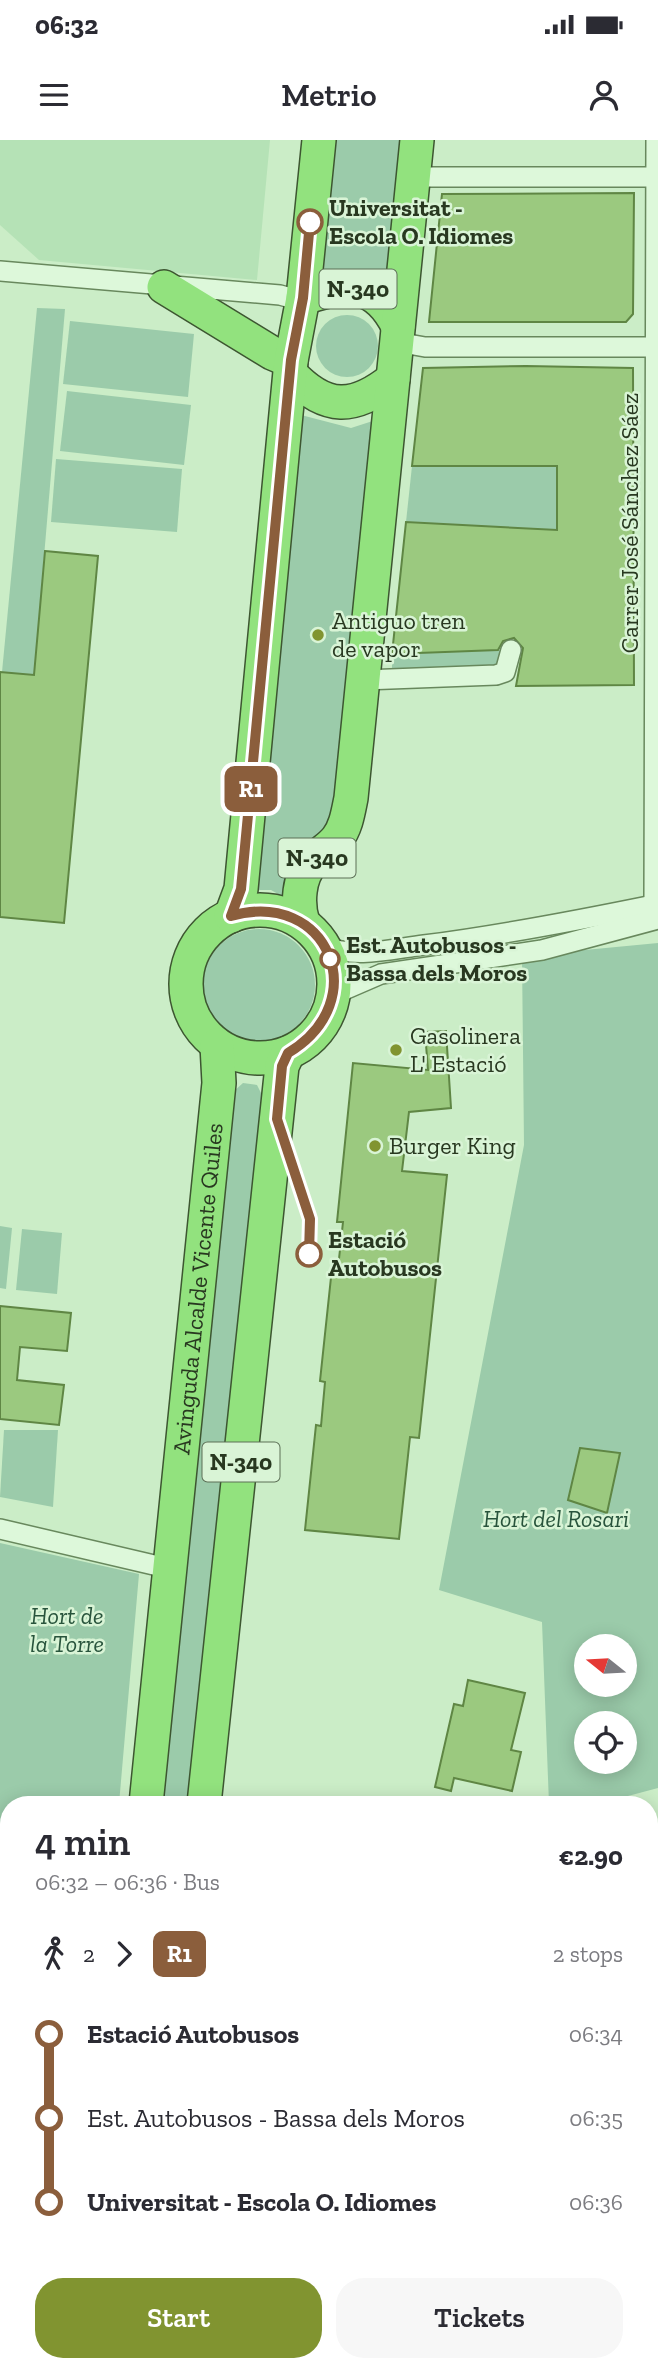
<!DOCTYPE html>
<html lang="en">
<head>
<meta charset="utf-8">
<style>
	body { margin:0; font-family:"Zilla Slab",serif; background:#f7f7f7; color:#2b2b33; height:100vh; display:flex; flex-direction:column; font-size:26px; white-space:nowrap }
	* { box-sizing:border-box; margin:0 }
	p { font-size:23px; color:#7c7c81 }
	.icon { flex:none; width:38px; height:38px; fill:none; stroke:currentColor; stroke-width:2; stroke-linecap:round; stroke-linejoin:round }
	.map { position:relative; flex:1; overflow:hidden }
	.panel { position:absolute; left:0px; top:1656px; width:658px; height:576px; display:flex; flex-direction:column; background:#fff; border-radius:28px 28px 0 0; box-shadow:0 4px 18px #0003 }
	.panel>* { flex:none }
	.badge { padding:0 14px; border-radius:10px; font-size:24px; line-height:46px }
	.needle { width:46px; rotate:288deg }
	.tools { position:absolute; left:574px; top:1494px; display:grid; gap:14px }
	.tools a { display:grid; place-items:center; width:63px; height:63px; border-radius:50%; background:#fff; box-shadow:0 4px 18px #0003; font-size:35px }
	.map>.badge { position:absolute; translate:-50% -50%; box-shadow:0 0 0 4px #fff }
	.legs { display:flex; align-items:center; gap:10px; height:77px; padding:0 35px; font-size:23px }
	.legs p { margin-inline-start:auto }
	.headline { display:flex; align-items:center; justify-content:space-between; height:119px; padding:0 35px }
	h1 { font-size:38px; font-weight:600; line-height:52px }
	.primary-button { display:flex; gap:14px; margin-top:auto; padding:14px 35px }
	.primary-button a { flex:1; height:80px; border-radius:28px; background:#819430; color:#fff; font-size:28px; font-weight:600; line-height:80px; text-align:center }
	.primary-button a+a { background:#f7f7f7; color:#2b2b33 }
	ul { padding:0 35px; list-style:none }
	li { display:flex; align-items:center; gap:24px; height:84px; font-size:26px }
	li i { display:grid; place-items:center; width:10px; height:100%; margin:0 9px; background:currentColor }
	li i::after { content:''; width:18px; height:18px; margin:-9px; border:5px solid; border-radius:50%; background:#fff }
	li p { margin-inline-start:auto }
	li:first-child i { background:linear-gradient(#0000 50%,currentColor 0) }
	li:last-child i { background:linear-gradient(currentColor 50%,#0000 0) }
	.status { display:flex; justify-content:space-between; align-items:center; height:49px; padding:0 35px; background:#fff; direction:ltr }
	.status svg { height:19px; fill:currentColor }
	header { display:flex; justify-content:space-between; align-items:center; height:91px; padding:0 35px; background:#fff; font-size:32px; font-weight:600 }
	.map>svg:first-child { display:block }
</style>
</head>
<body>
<div class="status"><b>06:32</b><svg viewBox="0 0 49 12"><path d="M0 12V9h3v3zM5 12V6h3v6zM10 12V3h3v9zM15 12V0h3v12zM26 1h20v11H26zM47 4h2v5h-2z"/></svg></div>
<header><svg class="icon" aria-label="menu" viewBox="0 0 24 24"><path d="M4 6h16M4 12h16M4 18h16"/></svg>Metrio<svg class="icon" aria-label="person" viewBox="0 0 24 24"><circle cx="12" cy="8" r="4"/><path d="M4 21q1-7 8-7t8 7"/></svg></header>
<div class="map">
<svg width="658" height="2230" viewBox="0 0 658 2230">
	<rect width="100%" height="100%" fill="#cbedc7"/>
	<path fill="#b5e2b6" d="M0,0H270L257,140L39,120L0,85Z"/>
	<g fill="#9bcbaa" fill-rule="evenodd">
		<path d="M330,0H408L394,141L317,134Z"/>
		<path d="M37,168L65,169L34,535L2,532Z"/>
		<circle cx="347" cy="206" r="31"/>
		<path d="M70,181L194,194L188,257L63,244Z"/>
		<path d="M67,251L191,265L184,325L60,311Z"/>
		<path d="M301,275L351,288L379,279L336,679L287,759L271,750H249Z"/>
		<path d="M56,319L182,329L177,392L51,382Z"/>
		<path d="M412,326H557V390L406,382Z"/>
		<path d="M503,510L497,526L392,530V514Z"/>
		<circle cx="259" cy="845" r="56"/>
		<path d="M658,803V1648L598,1664H549L542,1482L439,1450L524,1005L522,816ZM586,1507H625V1545H586ZM586,1584H625V1622H586Z"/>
		<path d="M243,943L257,945L264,959L191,1664H158L233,952Z"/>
		<path d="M0,1086L12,1088L6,1149L0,1148Z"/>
		<path d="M22,1089L62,1093L57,1154L16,1150Z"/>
		<path d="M4,1290H58L53,1367L0,1357Z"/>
		<path d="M0,1403L139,1434L119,1664H9V1972L0,1969Z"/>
		<path d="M649,1899L658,1904V2085L649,2105Z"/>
		<path d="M0,2003L9,2004V2222L52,2223L51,2230H0Z"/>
		<path d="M432,2223V2222L523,2223L520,2230H430Z"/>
	</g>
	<g fill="#9bc97f" stroke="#5f8644" stroke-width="2">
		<path d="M634,53L633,174L626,182H429L442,54Z"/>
		<path d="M526,226L633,228L634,545L516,546L523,508L514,498L503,501L498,510L392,514L406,382L557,390V326H412L423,228Z"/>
		<path d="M45,411L98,416L64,783L0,777V532L34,535Z"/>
		<path d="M446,891L451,968L409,972L402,1031L447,1035L419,1298L410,1297L399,1399L305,1390L316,1285L321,1286L325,1242L320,1241L332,1128H338L343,1082H337L353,923L428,930L425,892Z"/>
		<path d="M0,1166L71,1173L67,1211L20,1207L17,1240L64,1245L59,1285L0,1279Z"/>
		<path d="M580,1308L620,1313L607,1373L568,1360Z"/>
		<path d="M468,1540L525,1553L511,1610L521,1612L512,1651L454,1638L451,1651L435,1647L454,1564L463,1566Z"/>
	</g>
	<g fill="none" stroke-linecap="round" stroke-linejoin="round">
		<g stroke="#68885d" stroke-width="22">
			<g id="minor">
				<path d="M413,37H658"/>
				<path d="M0,131L280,155L302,161"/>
				<path d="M397,202L425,207H658"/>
				<path d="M364,540L496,535L505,532L511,510"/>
				<path d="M654,765L656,0"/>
				<path d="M323,806C356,819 391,809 424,805C503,795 580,780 658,764"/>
				<path d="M331,864L344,850L381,834L542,810L658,779"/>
				<path d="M0,1389L171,1429"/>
				<path d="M0,1993L9,1995"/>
			</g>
		</g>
		<g stroke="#68885d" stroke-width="27">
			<path id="tertiary" d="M649,2162L658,2169"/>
		</g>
		<g stroke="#3d5631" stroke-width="36">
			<g id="trunk">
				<path d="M164,147L272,213L291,221"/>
				<path d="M303,158C346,144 375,140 398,186"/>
				<path d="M291,234C326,271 354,270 393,239"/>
				<circle cx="260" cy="844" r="74"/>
				<path d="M231,776L241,749L291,221L303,158L319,0"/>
				<path d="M303,783C297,764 298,737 313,721C320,713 330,708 337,699C346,687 348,673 351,658L417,0"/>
				<path id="s1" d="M146,1664L219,943L217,905"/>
				<path d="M204,1664L282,926L288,913"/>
				<path d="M85,2230V2222"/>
				<path d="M146,2230L147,2222"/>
			</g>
		</g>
		<use href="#minor" stroke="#ddf8da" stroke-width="19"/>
		<use href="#tertiary" stroke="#ddf8da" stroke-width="24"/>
		<use href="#trunk" stroke="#92e27e" stroke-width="33"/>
	</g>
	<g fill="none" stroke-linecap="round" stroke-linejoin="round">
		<g stroke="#fff" stroke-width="16">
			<path id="line-1" d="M309,1114L310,1079L277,979L282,926L288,913C375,861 328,748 231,776L241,749L291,220L303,158L310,82"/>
		</g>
		<use href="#line-1" stroke="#8b5e3c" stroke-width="10"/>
	</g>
	<g fill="#fff" stroke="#8b5e3c" stroke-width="3.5">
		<circle cx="310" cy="82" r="12"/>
		<circle cx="330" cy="819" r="9"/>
		<circle cx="309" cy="1114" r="12"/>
	</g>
	<g fill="#819430" stroke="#d9f4d6" stroke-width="2.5">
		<circle cx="318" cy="495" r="7"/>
		<circle cx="396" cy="910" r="7"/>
		<circle cx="375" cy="1006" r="7"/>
	</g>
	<g text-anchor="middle" stroke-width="5" stroke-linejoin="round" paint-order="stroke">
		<g fill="#d9f4d6" stroke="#5d7057" stroke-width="2">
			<rect x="319.5" y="129.5" width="77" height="39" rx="5"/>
			<rect x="278.5" y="698.5" width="77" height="39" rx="5"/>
			<rect x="202.5" y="1302.5" width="77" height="39" rx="5"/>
		</g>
		<g font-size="23" font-weight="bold" fill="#283820">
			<text x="358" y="157">N-340</text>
			<text x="317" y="726">N-340</text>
			<text x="241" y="1330">N-340</text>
		</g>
		<g font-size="24" font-weight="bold" fill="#283820" stroke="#d9f4d6" text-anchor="start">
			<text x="329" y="76">Universitat -<tspan x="329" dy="28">Escola O. Idiomes</tspan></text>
			<text x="346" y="813">Est. Autobusos -<tspan x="346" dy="28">Bassa dels Moros</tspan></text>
			<text x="328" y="1108">Estació<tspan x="328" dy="28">Autobusos</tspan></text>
		</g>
		<g font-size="24" fill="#283820" stroke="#d9f4d6">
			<text transform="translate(630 383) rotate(-90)" y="8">Carrer José Sánchez Sáez</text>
			<text dy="8" stroke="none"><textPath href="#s1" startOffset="518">Avinguda Alcalde Vicente Quiles</textPath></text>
		</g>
		<g font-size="24" fill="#283820" stroke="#d9f4d6" text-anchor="start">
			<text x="332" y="489">Antiguo tren<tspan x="332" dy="28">de vapor</tspan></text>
			<text x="410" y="904">Gasolinera<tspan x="410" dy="28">L' Estació</tspan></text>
			<text x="389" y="1014">Burger King</text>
		</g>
		<g font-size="24" font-style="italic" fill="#28543c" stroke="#d9f4d6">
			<text x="556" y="1387">Hort del Rosari</text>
			<text x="67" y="1484">Hort de<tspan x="67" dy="28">la Torre</tspan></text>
		</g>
	</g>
</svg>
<div class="tools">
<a><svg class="needle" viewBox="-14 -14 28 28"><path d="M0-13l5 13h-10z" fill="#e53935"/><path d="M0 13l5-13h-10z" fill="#7c7c81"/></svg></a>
<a><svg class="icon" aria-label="locate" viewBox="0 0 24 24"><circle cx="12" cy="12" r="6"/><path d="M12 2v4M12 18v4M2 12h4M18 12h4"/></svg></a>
</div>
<b class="badge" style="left:251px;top:649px;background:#8b5e3c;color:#fff">R1</b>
<section class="panel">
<div class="headline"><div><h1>4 min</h1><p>06:32 – 06:36 · Bus</p></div><b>€2.90</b></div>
<div class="legs"><svg class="icon" aria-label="walk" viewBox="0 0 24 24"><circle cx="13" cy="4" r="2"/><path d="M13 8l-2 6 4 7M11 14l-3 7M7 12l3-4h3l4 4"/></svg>2<svg class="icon" aria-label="forward" viewBox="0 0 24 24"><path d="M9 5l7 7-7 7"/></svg><b class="badge" style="background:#8b5e3c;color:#fff">R1</b><p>2 stops</p></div>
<ul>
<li><i style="color:#8b5e3c"></i><b>Estació Autobusos</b><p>06:34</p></li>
<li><i style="color:#8b5e3c"></i><span>Est. Autobusos - Bassa dels Moros</span><p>06:35</p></li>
<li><i style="color:#8b5e3c"></i><b>Universitat - Escola O. Idiomes</b><p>06:36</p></li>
</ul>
<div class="primary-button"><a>Start</a><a>Tickets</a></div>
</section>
</div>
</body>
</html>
